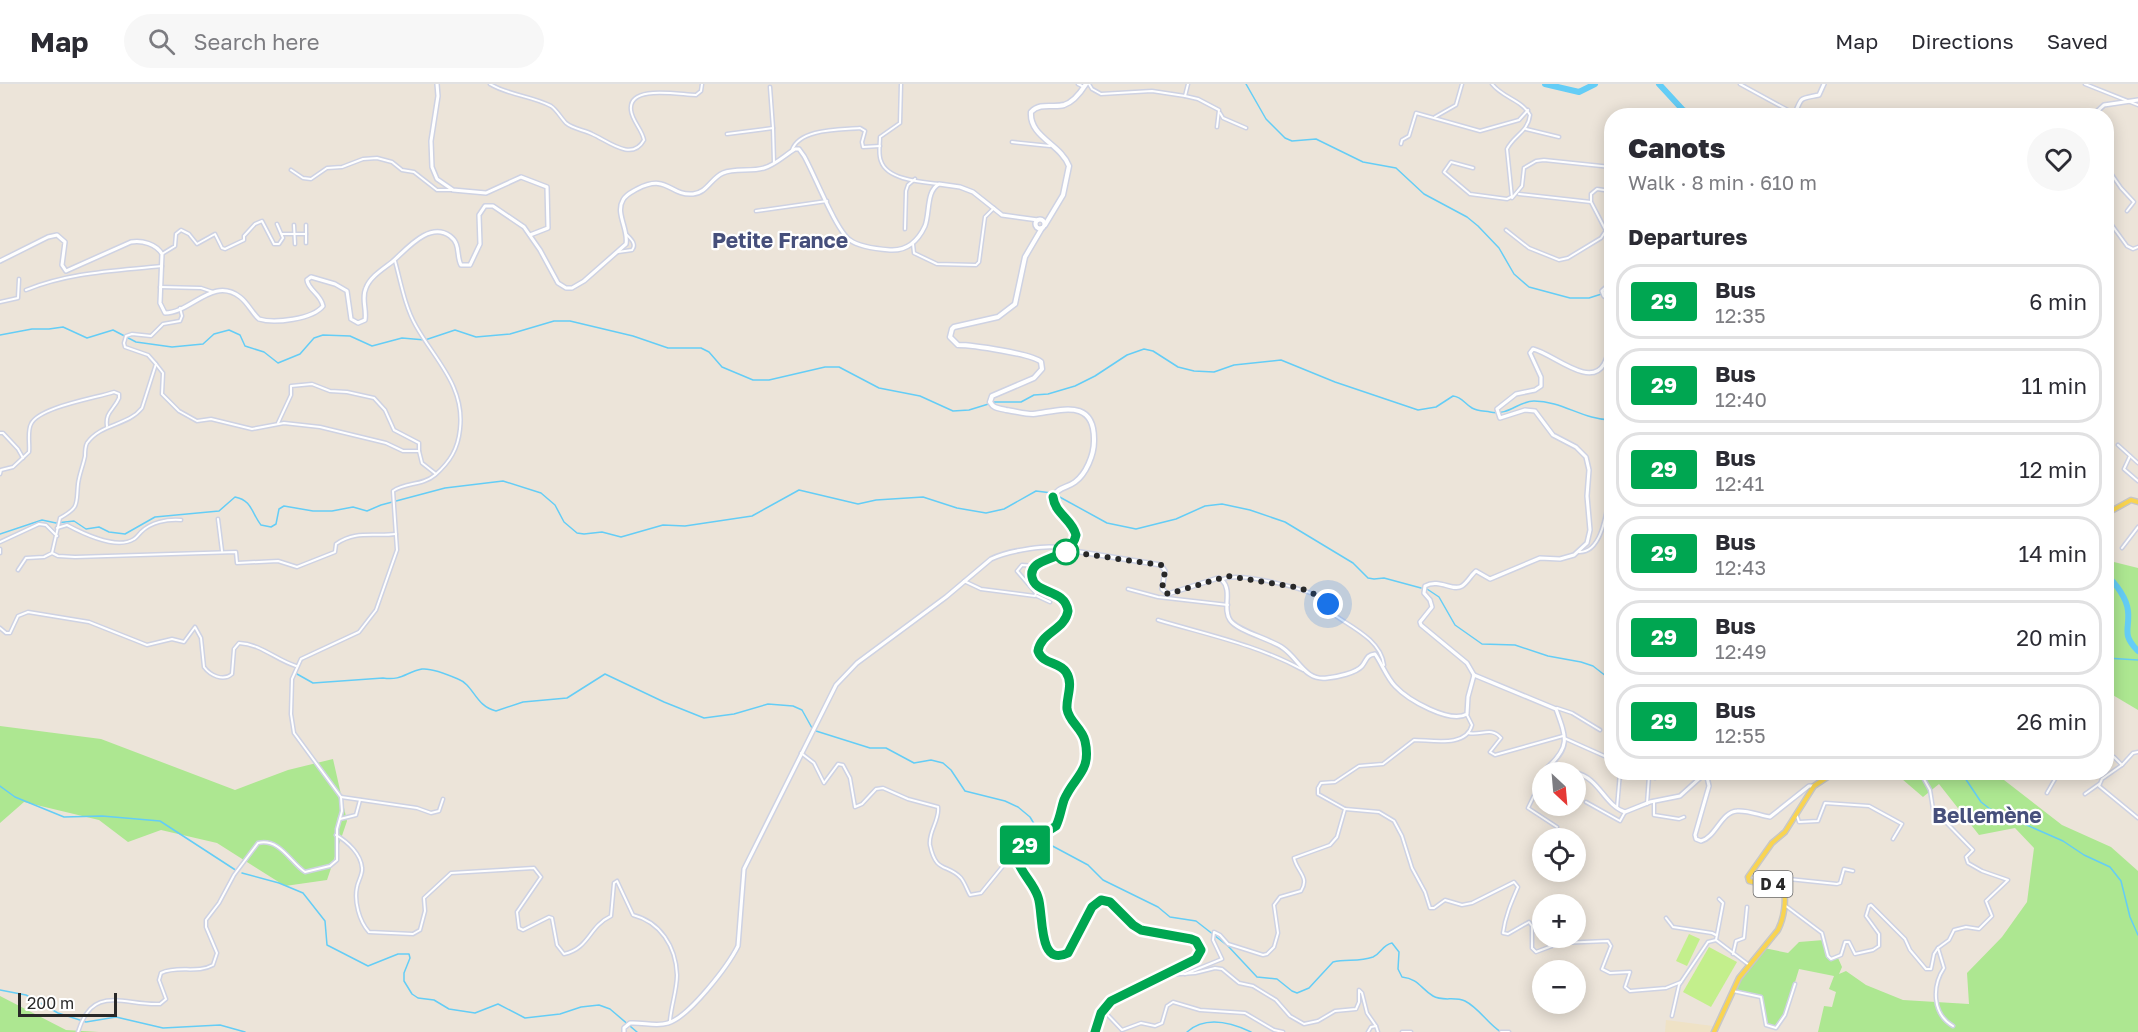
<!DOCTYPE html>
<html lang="en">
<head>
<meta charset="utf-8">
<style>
	body { margin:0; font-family:"Golos Text",sans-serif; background:#f7f7f7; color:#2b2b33; height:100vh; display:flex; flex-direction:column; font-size:22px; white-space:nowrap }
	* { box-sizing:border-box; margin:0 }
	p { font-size:20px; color:#7c7c81 }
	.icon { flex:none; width:33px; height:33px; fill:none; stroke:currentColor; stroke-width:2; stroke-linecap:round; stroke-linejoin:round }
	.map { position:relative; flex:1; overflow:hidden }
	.sheet { position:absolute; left:1604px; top:24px; width:510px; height:672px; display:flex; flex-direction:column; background:#fff; border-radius:24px; box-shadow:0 3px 15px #0003 }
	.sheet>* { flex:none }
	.badge { padding:0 12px; border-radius:4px; font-size:21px; line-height:39px }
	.needle { width:39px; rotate:154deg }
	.fabs { position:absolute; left:1532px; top:678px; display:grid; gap:12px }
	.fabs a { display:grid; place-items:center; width:54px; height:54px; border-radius:50%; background:#fff; box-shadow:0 3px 15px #0003; font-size:30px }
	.scale { position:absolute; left:18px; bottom:15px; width:99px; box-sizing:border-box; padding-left:6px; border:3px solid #282828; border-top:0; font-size:16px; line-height:21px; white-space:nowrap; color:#282828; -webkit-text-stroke:4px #fff; paint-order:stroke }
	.you { position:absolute; width:30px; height:30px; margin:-15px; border:4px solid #fff; border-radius:50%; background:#1a73e8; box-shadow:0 0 0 9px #1a73e833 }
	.map>.badge { position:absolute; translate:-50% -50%; box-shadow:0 0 0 3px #fff }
	h2 { padding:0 24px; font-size:22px; line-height:54px }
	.round { display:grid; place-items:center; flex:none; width:63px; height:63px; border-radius:32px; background:#f7f7f7 }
	.summary { display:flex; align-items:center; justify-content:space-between; height:102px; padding:0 24px }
	h1 { font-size:28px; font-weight:800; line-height:45px }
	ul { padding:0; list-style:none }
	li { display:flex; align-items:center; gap:18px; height:75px; margin:0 12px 9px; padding:0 12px; border:3px solid #e1e1e2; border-radius:24px }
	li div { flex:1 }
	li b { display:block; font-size:22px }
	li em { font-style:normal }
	li .badge { min-width:66px; font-weight:700; text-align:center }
	header { display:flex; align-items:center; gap:36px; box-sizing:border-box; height:84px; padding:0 30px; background:#fff; border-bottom:2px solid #e1e1e2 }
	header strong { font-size:28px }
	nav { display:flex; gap:33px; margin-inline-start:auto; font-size:21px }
	.search { width:420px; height:54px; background:#f7f7f7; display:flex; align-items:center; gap:15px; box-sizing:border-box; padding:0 21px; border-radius:33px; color:#7c7c81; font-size:22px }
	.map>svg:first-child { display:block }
</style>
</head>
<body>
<header>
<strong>Map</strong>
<div class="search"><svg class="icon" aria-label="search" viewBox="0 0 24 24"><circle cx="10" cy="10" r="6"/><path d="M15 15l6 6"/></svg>Search here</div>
<nav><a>Map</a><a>Directions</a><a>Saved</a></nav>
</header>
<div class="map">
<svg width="2138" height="948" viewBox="0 0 2138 948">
	<rect width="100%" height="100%" fill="#ece4d9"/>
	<path fill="#efe2c6" d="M1666,936L1713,942L1711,948H1665Z"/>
	<g fill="#ade791">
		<path d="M2106,476L2138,484V626L2106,607Z"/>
		<path d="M0,642L101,655L235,706L288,686L333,675L347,737L327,796L285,802L217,759L161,746L128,758L99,736L24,718L0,739Z"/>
		<path d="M1895,689H1995L2062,741L2111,763L2138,787V948H1818L1824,922L1832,923L1836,908L1829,905L1834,892L1799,885L1785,931L1776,944L1766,941L1760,913L1733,907L1739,894L1764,864L1788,869L1799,858L1824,856L1825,870L1831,875L1838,874L1842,883L1839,890L1846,887L1866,901L1903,916L1969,920L1967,889L2002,853L2027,818L2034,764L2015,744L1979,751L1939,700L1923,713Z"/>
		<path d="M0,912L66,946L99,948H0Z"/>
	</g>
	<g fill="#c3ef8c">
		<path d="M1689,850L1700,855L1687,882L1676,877Z"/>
		<path d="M1709,863L1737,878L1711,923L1683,908Z"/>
	</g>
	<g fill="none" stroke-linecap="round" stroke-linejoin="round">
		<g stroke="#64cdf6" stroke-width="1.5">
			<path d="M1246,0L1266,35L1285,54L1292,57L1316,55L1363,78L1396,84L1424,110L1467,133L1478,142L1499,164L1514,190L1529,203L1570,214H1589L1611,207"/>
			<path d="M0,251L32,245H49L63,243L87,254L113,246L136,258L172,263L203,260L214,250L229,246L240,251L245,262L264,268L278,279L300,270L314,254L323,251L350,252L372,262L402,254L425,256L455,246L476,253L510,250L554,237H570L633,252L668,264H701L709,268L722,283L753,296H769L825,283H839L879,304L920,312L953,327L969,326L995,318H1021L1034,311L1048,310L1075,302L1095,292L1127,271L1144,265L1153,267L1178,283L1194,287L1214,288L1234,281L1281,276L1335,298L1418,326L1436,323L1453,312C1462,313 1464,319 1472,324C1477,327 1484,327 1490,328C1509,332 1518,317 1534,317C1562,317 1584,336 1611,336"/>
			<path d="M1056,411L1107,439L1136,445L1176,435L1205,422L1222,420L1250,426L1285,438L1353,479L1368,494L1374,495L1384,494L1421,504"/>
			<path d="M0,450L42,436L56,439L74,437L86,445L99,443L109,448L125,450L155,433L219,427L235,413C252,416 252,430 261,441L271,443L276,440L279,425L284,422L313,427H332L353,423L367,427L381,421L445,404L503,397L541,409L555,421L564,438L577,449L584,450L602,448L621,453L663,441L685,442L752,432L799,406L858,420L876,416L923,413L957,424L986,429L1004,425L1036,407L1052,409"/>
			<path d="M1427,505L1439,513L1455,541L1482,560L1515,561L1548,572L1581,578L1593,582L1611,596"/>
			<path d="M2106,574L2138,576"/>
			<path d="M297,590L313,599L383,594C402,597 406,588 422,585C433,584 449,591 458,595C474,601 475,622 496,627L523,618L567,614L605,590L664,618L704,634L734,630L768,620L793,622L802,626L812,644"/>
			<path d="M816,647L870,664H886L914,679L931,676L943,679L951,686L965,707L1005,717L1018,723L1030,733L1045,758L1088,781L1103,796L1158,823L1170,833L1196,837L1228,862L1257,893L1277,895L1292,907L1297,909L1309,904L1333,878C1347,875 1359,878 1373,873C1382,869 1382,861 1392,859L1399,868L1398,885L1402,893C1419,895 1420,904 1433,912C1443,918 1454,912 1465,917C1479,924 1488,940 1501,948"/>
			<path d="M1961,688L1981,718L1990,725L2063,757L2084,771L2110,783L2121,797L2130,833L2138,851"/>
			<path d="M0,702L15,713L64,733L102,732L160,737L237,787"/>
			<path d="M242,789L279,799L303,809L325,837L327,861L368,882L398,870H409L410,874L404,889V897L412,910L418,914L434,916L449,925L475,929L498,920L525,934L560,930L581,923L599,921L610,925L637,948"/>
			<path d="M0,906L26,911L58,929L86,938L116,933L163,944L220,941L245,948"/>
			<path d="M1187,948C1205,932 1230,938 1251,948"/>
		</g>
		<g stroke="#64cdf6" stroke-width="6">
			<path d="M1545,0L1579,8L1595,0"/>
			<path d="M1659,0L1683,26L1695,32"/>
			<path d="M2106,491C2116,499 2127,515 2128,527C2130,546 2121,550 2138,567"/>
		</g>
		<g stroke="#ced2e3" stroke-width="5">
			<g id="minor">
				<path d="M490,0C508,11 532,12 551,22C557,26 561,34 566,39C573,45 584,46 592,50C608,57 632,78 644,56C642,45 632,37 631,26C628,0 680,11 696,11L701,7L702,0"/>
				<path d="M901,0L900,39L880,53C880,61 878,70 881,77C887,96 922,98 939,100"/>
				<path d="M1078,0L1084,3"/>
				<path d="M1089,0L1092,5L1101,10L1152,7L1185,12L1188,0"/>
				<path d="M1492,0C1503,14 1522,16 1530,31C1528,48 1514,51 1507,65L1512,114L1522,102L1524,84L1536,77L1544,76L1611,83"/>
				<path d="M1740,0L1795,30"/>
				<path d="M2085,0L2138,21"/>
				<path d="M770,3L773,44"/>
				<path d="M1185,12L1198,15L1219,26L1217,43"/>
				<path d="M1220,29L1223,34L1246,44"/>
				<path d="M1435,33L1456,21L1462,0"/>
				<path d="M1526,45L1559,53"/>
				<path d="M727,50L773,44L774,79"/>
				<path d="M1012,58L1050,62"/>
				<path d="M1401,60L1402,56L1409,52L1416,29L1480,47L1519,36L1528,26"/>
				<path d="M792,66C800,44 841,46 860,44L865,47L862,58L863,63L880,62"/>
				<path d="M2106,79L2110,88L2106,97"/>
				<path d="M1473,84L1451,78L1444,88L1470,110L1507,115L1511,113"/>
				<path d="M291,86L303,94L311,95L327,84L342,83L363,75L377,74L392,78L402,86L414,88L437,106H453"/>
				<path d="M2110,88L2121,104L2134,118L2127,127"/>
				<path d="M1611,107L1597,105L1591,110V118L1605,145H1607V138L1611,137"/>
				<path d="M1519,110L1591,118"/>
				<path d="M756,127L827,117"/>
				<path d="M2106,133L2127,162L2133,165L2138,163"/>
				<path d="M294,141L295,160"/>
				<path d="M306,141V159"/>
				<path d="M905,145L906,107L908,101L915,95"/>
				<path d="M1506,146L1529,164L1559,176L1568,174L1601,154L1607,145"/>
				<path d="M282,150H306"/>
				<path d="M913,160L914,169L937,180L976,181L979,178L985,133L994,124"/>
				<path d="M618,168L632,166C637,160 631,155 626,150"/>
				<path d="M162,170L175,162L176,150L181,146L189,150L197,160L215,150L222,164L225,165L244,156V152L255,140L262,137L274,160H279L283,154L277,140"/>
				<path d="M2106,178L2110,183"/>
				<path d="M160,203L201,204L213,208"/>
				<path d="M26,206C70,188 115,187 162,182"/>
				<path d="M0,218L18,214L19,195"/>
				<path d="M156,280L163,289L162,310L179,327L197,337L211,335L252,345L284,339L320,343L386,359L403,367H419L422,379L436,390"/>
				<path d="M278,339L291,311V302L312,300L330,307L347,308L374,314L385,326L394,346L419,359V367"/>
				<path d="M0,349H3L18,365L23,374"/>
				<path d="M2118,361L2138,379"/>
				<path d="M2106,368L2110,365"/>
				<path d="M2130,372L2124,385L2138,397"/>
				<path d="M0,390L1,386L13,383L29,368C30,360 27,348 31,340C39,323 96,314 114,308L119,310V314C114,326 105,328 107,342"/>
				<path d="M218,435L222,467"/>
				<path d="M57,444L67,441C82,449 117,466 134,455C136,454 140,449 141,448C151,438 167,435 181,436"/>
				<path d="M0,458L39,440L46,441L57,452"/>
				<path d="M2122,464L2138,443"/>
				<path d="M0,465V469"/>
				<path d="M1579,468C1604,469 1607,421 1611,404"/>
				<path d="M52,469L58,472L75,473L236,468L237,479L278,477L297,483L335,468L336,460C356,446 374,453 396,450"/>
				<path d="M18,486L26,474L44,473L52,469L60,434C80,423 76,420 78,400C79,391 83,382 85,372C85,368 85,363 87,359C101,339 128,342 142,324L156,280L148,271L125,263L124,259L126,252L132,250L151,252L163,240L180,237L182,232L180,224"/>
				<path d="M1222,496C1234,486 1312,505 1324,516C1328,519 1328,523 1330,528C1349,542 1381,555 1384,581"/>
				<path d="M964,497L981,505L1035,512L1036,509L1017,487L1022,481L1035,482"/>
				<path d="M1128,505L1158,513L1228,521"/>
				<path d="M1037,512L1050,518"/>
				<path d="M1158,536C1208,551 1258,561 1303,586"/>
				<path d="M0,544L6,549H10L18,532L28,528L89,538L147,561L172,555L184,558L195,543L201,554L204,583C210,591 223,598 232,590L234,565L239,559C261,560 276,576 296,582"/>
				<path d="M1557,624L1572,629L1600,646"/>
				<path d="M2106,633L2110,635"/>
				<path d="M1468,649C1481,652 1491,642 1501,654L1490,668L1495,671L1563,652"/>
				<path d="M1564,654L1611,675"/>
				<path d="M801,669L814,679L824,699L838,680L843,681L850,694L855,723L862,720L876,705L883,704L908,715L938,723C940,736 928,748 930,761C936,790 947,779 961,794C965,799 967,806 970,811L981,809L1003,782L1017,776"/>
				<path d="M2106,672L2114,673L2122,681L2102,695L2099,702L2138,734"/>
				<path d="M2122,681L2133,669L2138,668"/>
				<path d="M1642,688L1655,694L1667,688"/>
				<path d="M1695,688L1704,689V692"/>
				<path d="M1735,688H1738"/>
				<path d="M1920,688L1930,706L1933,725L1973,766L1966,773L1968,779L1982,787L2008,796L1986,817L1992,832L1979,845L1966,843L1954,846L1949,856L1938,864"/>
				<path d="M1542,695L1528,724L1557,743"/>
				<path d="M2047,709L2059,688"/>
				<path d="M2085,710L2099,700"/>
				<path d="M341,713L417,724L431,729L439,727L443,715"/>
				<path d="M1654,717V731L1679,735L1684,733"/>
				<path d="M1586,718L1620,737L1625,728"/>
				<path d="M1647,720L1649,692"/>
				<path d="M1617,724L1620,688"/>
				<path d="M1345,725L1379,728L1394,737L1402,752L1412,784L1425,808L1430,824H1434L1445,816L1462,821L1472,819L1514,798L1518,803C1511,819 1505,833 1503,849L1508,850L1529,838L1532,842V864L1536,868L1560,859L1608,857L1611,862L1602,885L1610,889L1630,888L1625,903L1630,907L1666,904L1681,898"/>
				<path d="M1797,732L1799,738L1818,737L1825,719L1869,722L1902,740L1893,755"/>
				<path d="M340,735L356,731L360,716"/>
				<path d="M336,751C348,758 361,770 362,784C363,790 358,797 357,803C354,817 359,837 369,848L413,850L420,846L425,827L424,814L451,789L534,784L541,793L517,828L519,844L523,846L549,833L552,834L557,861L564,870C590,864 588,843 611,832L614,799L617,797L633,831C660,838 676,862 677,891C677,906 671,922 670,937"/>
				<path d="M1772,799L1779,794L1837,800L1840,799L1844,785L1853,787"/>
				<path d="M1786,822L1822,849L1828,872L1831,875L1841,871L1845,858H1849L1855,870L1873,866L1879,862V850L1866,832L1869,822L1871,821L1905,855L1910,866L1926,885H1931L1934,870L1938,864L1944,884C1932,902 1932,930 1953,942"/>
				<path d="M1666,834L1673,843L1712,849L1716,851"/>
				<path d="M1716,856L1723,819L1719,815"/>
				<path d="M1733,870L1736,857L1744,854L1747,823"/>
				<path d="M1185,890L1222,875L1213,856L1214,848L1220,851L1228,860L1263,871L1267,870L1274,863L1278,849L1274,821L1280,813L1301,807C1310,793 1297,788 1294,774L1330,761L1337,753L1345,725L1318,710V704L1321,699L1335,698L1359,682L1383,680L1414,656C1432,656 1466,664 1472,641L1467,631"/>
				<path d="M1167,891L1195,889L1215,884L1222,885L1239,899L1253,902L1276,916L1290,932L1304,940L1318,937L1335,927L1356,925L1359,918V906L1362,909L1367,929L1376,942"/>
				<path d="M1733,907L1761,913L1766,941L1776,944L1785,931L1795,900"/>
				<path d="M1103,926L1122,946L1141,939L1155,942L1162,939L1167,922L1173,918L1200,926L1245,929L1274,946L1283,948"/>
				<path d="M1672,932L1679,901L1708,858L1716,856L1749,881"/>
				<path d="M78,948C93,899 124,922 160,920L166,915L159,896L161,889C178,881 197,890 213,881L217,869L206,843V836L219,819L234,791L258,759C280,754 290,778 305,788L330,782L337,776V745L342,727L341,713L294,649L291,630L292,595L301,575L359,548L376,526L397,466L393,407C406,398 422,402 435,391C450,378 458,365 460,345C465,302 435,276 416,242C405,223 401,199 395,177"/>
				<path d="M1368,948L1371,943L1376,942L1378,948"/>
				<path d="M1402,948H1411"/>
				<path d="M1501,948H1509"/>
			</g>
		</g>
		<g stroke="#ced2e3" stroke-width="6">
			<g id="tertiary">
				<path d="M437,0L438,12L431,57L432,83L437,95L453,106L486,109L521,93L547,103L548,144L530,151"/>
				<path d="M1794,32C1802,12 1799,15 1819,11L1824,0"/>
				<path d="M2092,32L2104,21L2138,16"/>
				<path d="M0,177L48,153L57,151L65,158L62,181L66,187L131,158C142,156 156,160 162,170L160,219L165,229C191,229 213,192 240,213C248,219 252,229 259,235C274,240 313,235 323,222C321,210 308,206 307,196L311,193L335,200L347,207L351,235L358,239L365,236C367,225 361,214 366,204C370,193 383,185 392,178C406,166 429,137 450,152C461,160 456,172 461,181H470L480,160L479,131L485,122H493L524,143L540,166L558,199L566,204H572L584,197L626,160C629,146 615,129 623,116C626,110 632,108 637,105C668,89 669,112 693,110C707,109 711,94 723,89C735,84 751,88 764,84C775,81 785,71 795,65H799L804,72C814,89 836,147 850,156C859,163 878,165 890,166C907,167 918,157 925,142C930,129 926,107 939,100L960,103L973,108L1002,131L1038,136"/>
				<path d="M1611,199L1602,207L1604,212L1611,214"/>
				<path d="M1068,466L1161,481L1165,487L1162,505L1168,510L1218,494L1222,496C1233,507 1222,524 1230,536C1237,547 1271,555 1283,564C1299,575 1305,597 1327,594C1337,593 1356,589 1362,582C1367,576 1366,571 1375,570C1382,580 1387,594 1395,602C1408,616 1450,640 1467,630L1468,613L1474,591"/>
				<path d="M1474,591L1467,579L1421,541L1420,538L1432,523L1430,516L1424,509L1425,502C1439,494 1453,508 1462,502C1468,498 1471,491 1476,487L1490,495L1540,474L1560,475L1574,471L1587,459L1590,446L1587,412L1589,386L1586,373L1576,363L1553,351L1535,327L1525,326L1500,334L1497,325L1516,310L1535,306L1541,302V293L1530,269L1533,265C1552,269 1590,305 1604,280C1607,274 1609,268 1611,262"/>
				<path d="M1474,591L1556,625C1567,655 1570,663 1547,684L1549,688"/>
				<path d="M1553,688H1570"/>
				<path d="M1575,689C1599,693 1604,721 1625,728L1650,718L1680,712L1701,693H1707L1709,702L1695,751L1696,755L1701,757C1716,753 1721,728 1737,727C1747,726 1759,731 1770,733L1809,702H1814"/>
				<path d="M624,948V944L630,939C643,938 656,943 668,939C689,933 728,882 738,862L744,785L836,601L857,579L946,513L991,475C1005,468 1055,457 1067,467"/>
			</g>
		</g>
		<g stroke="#ced2e3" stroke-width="7">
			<g id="secondary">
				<circle cx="1040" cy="140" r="4.5"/>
				<path d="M1045,141L1063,111L1069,82C1061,60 1029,53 1031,28C1040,18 1053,24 1064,21C1074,18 1081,8 1086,0"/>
				<path d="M1042,144L1025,173L1015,220L998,233L954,243L952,245L950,253L958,261C972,261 1033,270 1041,278L1042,285L1034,294L992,312L990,318C994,325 999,324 1006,326C1015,327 1024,330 1033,330C1060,327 1095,313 1094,357C1094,371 1086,390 1075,398C1067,404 1058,403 1053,413L1056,426L1075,445V457C1072,461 1070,465 1066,468C1056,475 1020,478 1034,498C1042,511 1069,507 1068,527C1068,547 1040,548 1038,567C1043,581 1059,577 1066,588C1074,600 1065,613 1067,625C1069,638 1082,644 1085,657C1092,688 1074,692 1064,716C1061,725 1060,734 1056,742L1021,764L1017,776C1022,790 1034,800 1038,813C1044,829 1036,884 1067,869L1092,823L1101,816L1110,818L1133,841L1141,846L1191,855L1196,857L1201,866L1196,875L1107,921L1101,929L1095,948"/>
			</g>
		</g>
		<g stroke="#c7c7c7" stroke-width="7">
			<g id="primary">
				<path d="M2106,427L2113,426L2131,416L2138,418"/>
				<path d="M1714,948L1739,894L1778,846C1784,834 1787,816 1783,803C1773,796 1760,801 1749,797L1748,793L1772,759L1785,748L1814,702L1835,688"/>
			</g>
		</g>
		<use href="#minor" stroke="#fff" stroke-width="2"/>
		<use href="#tertiary" stroke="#fff" stroke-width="3"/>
		<use href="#secondary" stroke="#fff" stroke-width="4"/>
		<use href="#primary" stroke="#f9d450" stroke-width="4"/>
	</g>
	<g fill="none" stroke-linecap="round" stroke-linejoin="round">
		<g stroke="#fff" stroke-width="14">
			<path id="line" d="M1053,413C1055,430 1072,435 1076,451C1070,479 1028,471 1032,493C1035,511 1065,504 1068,527C1065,546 1041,548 1038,567C1043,581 1059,577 1066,588C1074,600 1066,613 1067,625C1069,638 1082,644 1085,657C1092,688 1074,692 1064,716C1061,725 1060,734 1056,742L1021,764L1017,776C1022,790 1034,800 1038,813C1044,829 1037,884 1068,869L1092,823L1101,816L1110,818L1133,841L1141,846L1191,855L1196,857L1201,866L1196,875L1111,917L1101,929L1095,948"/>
		</g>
		<use href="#line" stroke="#00a651" stroke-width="9"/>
		<path stroke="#282828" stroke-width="6" stroke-dasharray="0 10.8" d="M1066,468L1068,466L1077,469L1161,481L1165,487L1162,505L1168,510L1228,492L1300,504L1323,514L1328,520"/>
	</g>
	<circle fill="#fff" stroke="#00a651" stroke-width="3" cx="1066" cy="468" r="12"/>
	<g text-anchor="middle" stroke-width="4.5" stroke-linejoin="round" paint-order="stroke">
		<rect fill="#fff" stroke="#686868" stroke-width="1.5" x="1753.5" y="787" width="39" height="26" rx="4.5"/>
		<g font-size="16" font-weight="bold" fill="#282828">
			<text x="1773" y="806">D 4</text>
		</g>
		<g font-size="21" font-weight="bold" fill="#464f7b" stroke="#fff">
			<text x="780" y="164">Petite France</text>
			<text x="1987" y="739">Bellemène</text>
		</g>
	</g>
</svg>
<div class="fabs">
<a><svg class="needle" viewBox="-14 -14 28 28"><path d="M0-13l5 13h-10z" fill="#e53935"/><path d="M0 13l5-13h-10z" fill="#7c7c81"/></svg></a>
<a><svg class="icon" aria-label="locate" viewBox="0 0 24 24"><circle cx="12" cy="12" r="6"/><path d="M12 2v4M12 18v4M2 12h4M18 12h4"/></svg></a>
<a>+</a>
<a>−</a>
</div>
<div class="scale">200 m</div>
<div class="you" style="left:1328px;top:520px"></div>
<b class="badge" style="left:1025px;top:761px;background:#00a651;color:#fff">29</b>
<section class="sheet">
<div class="summary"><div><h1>Canots</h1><p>Walk · 8 min · 610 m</p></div><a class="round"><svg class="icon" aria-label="heart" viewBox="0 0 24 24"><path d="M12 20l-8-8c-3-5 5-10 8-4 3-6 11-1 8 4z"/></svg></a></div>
<h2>Departures</h2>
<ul>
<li><span class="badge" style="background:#00a651;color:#fff">29</span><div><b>Bus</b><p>12:35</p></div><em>6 min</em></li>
<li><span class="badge" style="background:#00a651;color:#fff">29</span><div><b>Bus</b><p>12:40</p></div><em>11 min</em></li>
<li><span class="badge" style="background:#00a651;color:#fff">29</span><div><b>Bus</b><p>12:41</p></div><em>12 min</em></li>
<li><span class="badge" style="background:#00a651;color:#fff">29</span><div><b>Bus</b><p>12:43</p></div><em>14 min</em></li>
<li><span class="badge" style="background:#00a651;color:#fff">29</span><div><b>Bus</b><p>12:49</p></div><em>20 min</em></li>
<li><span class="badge" style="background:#00a651;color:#fff">29</span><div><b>Bus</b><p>12:55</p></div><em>26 min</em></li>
</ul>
</section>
</div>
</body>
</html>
